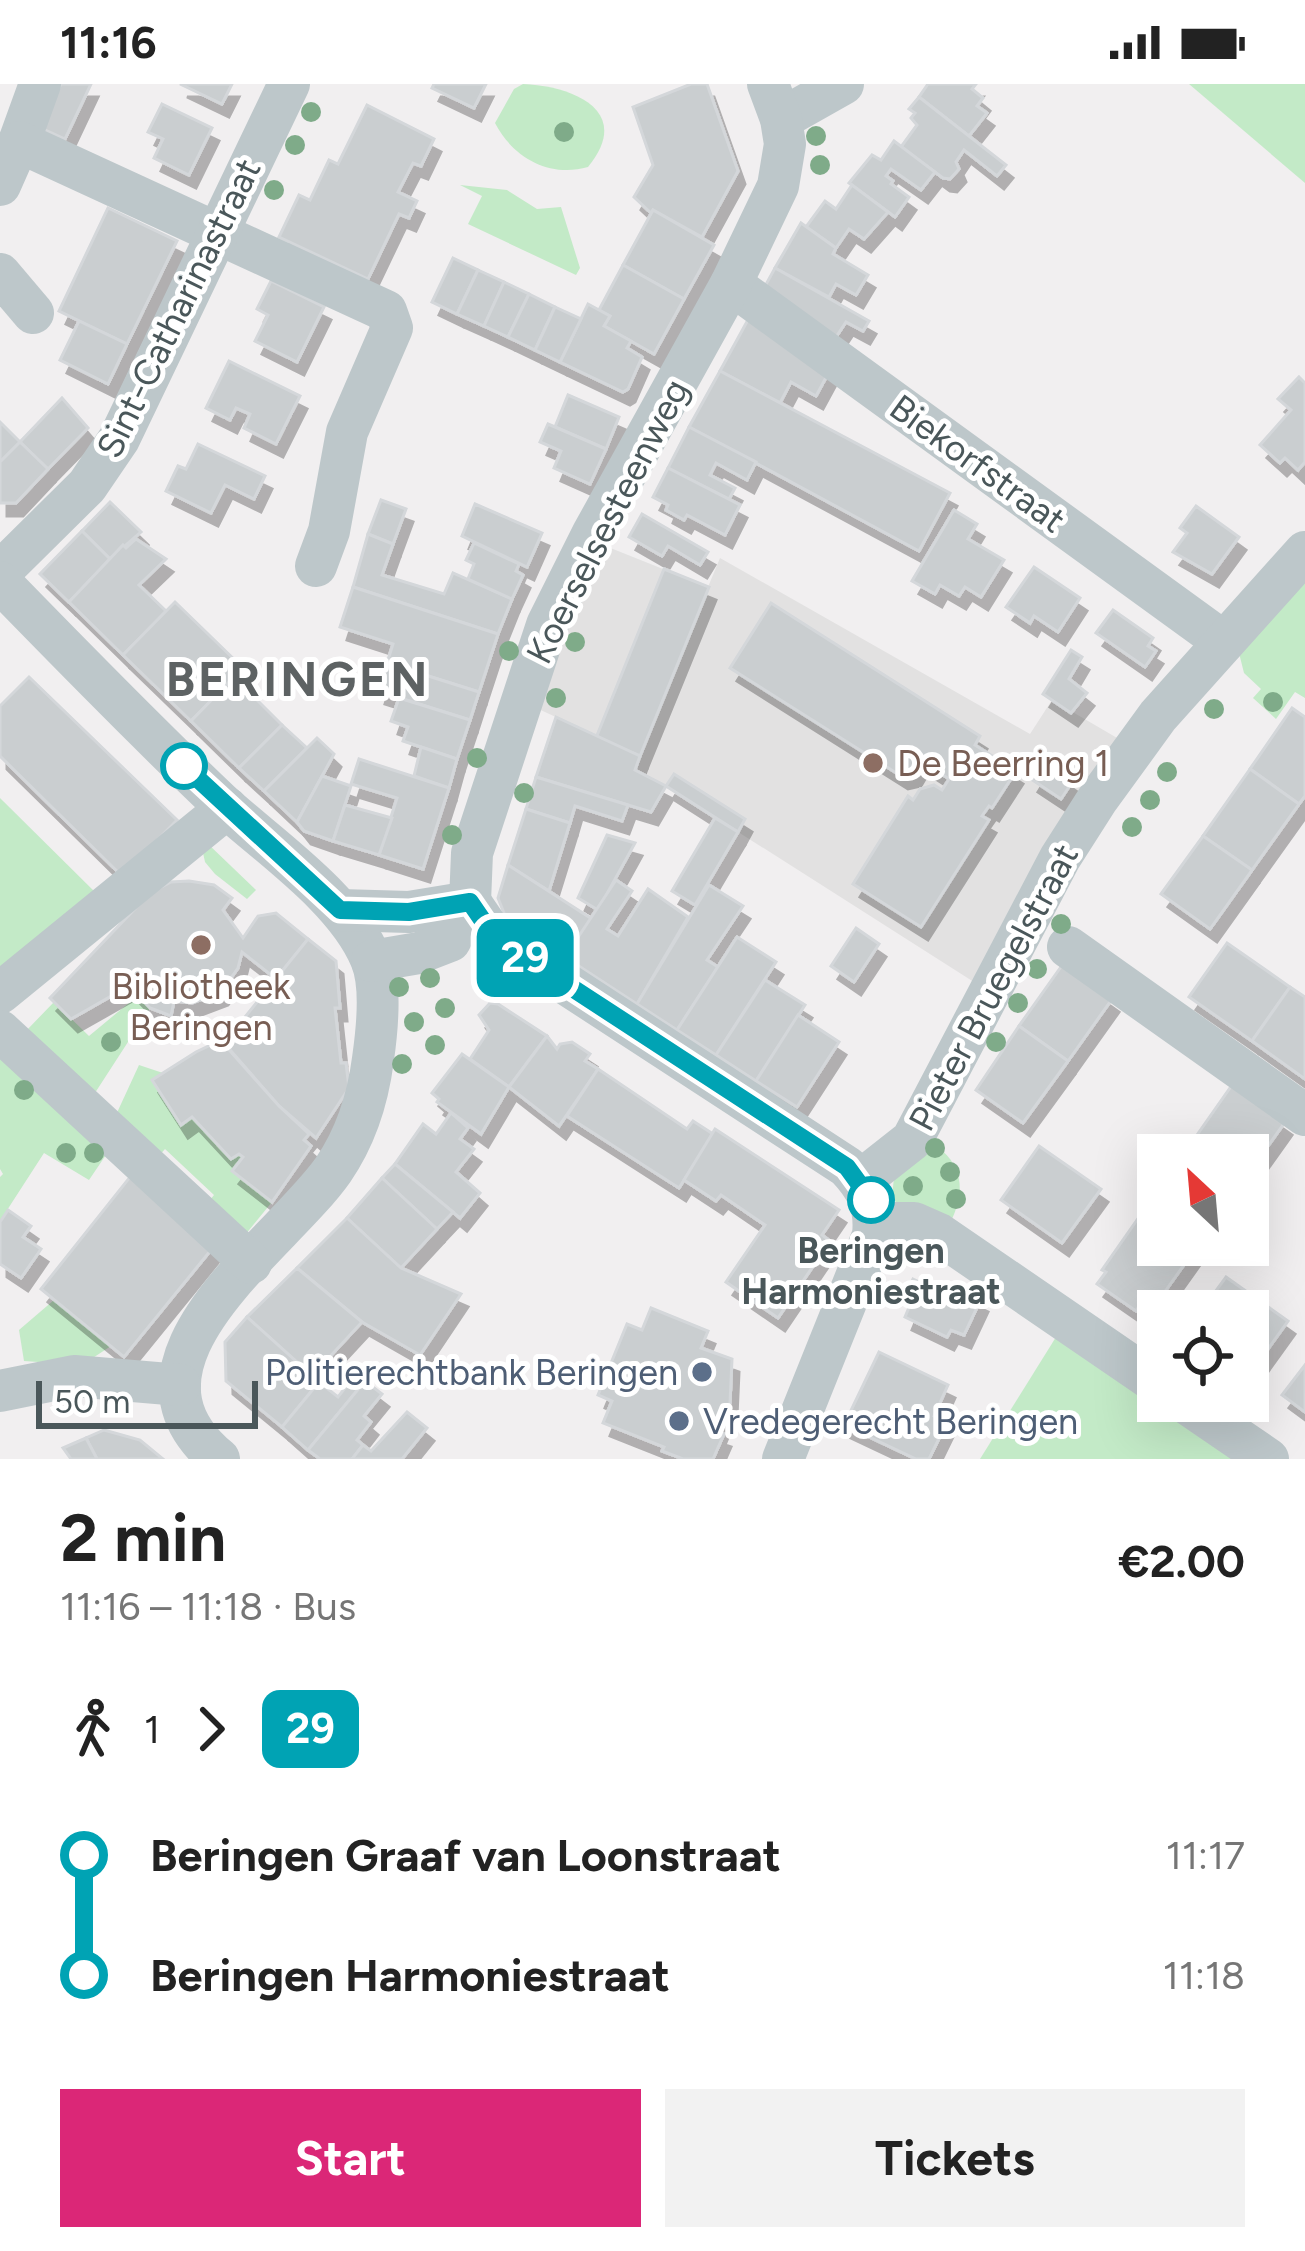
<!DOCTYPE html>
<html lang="en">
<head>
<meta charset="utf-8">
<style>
	body { margin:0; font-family:Figtree,sans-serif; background:#f2f2f2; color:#222; height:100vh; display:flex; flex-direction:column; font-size:45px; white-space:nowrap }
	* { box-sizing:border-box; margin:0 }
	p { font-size:39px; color:#767676 }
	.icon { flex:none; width:66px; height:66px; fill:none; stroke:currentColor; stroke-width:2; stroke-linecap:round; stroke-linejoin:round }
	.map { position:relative; height:1375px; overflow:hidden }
	.panel { display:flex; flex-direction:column; background:#fff; flex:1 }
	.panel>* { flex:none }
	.badge { padding:0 24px; border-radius:18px; font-size:42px; line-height:78px }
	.needle { width:78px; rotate:334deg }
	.controls { position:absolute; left:1137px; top:1050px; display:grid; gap:24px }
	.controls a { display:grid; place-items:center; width:132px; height:132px; border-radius:0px; background:#fff; box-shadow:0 12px 48px #0002; font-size:60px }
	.scale { position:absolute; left:36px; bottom:30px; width:222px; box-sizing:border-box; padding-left:12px; border:6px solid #4a575a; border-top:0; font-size:33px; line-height:42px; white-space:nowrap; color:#4a575a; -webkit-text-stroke:9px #fff; paint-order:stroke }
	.map>.badge { position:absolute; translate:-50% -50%; box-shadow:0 0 0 6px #fff }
	.legs { display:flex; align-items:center; gap:18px; height:132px; padding:0 60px; font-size:39px }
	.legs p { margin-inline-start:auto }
	.summary { display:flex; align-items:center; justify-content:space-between; height:204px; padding:0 60px }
	h1 { font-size:66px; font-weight:700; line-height:90px }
	.primary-button { display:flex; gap:24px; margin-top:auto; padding:24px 60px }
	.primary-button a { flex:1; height:138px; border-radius:0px; background:#db2777; color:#fff; font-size:48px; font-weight:700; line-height:138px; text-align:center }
	.primary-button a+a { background:#f2f2f2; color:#222 }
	ul { padding:0 60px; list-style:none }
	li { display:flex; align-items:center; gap:42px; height:120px; font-size:45px }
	li i { display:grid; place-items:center; width:18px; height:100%; margin:0 15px; background:currentColor }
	li i::after { content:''; width:30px; height:30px; margin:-15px; border:9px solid; border-radius:50%; background:#fff }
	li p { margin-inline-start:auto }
	li:first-child i { background:linear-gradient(#0000 50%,currentColor 0) }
	li:last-child i { background:linear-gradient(currentColor 50%,#0000 0) }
	.status { display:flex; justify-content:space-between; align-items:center; height:84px; padding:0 60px; background:#fff; direction:ltr }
	.status svg { height:33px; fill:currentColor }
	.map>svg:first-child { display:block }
</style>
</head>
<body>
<div class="status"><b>11:16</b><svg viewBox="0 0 49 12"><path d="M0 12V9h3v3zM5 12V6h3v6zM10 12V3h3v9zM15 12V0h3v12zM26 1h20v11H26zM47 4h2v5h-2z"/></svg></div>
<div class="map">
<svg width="1305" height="1375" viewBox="0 0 1305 1375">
	<defs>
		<filter id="shadow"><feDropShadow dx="7" dy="13" stdDeviation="0" flood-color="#0004"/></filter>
	</defs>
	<rect width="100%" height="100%" fill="#f1eff0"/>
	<path fill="#e2e1e1" d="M603,461L708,503L720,474L1030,650L1052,616L1124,658L977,900L666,702L635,686L640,672L532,622Z"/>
	<g fill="#c3eac7">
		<path d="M523,0C573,2 634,27 588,83C550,94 513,74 495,39L514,5Z"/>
		<path d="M1189,0H1305V99Z"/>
		<path d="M460,101L507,106L537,125L561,123L580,184L576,191L468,140L482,112Z"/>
		<path d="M1305,484V614L1295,608L1276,635L1253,614L1261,605L1244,589L1237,561Z"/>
		<path d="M0,714L102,815L0,892Z"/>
		<path d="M207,759L256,806L247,815L215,790L205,778L202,764Z"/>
		<path d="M136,913L150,924L93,1012L26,947L54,918L89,952Z"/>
		<path d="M0,967L112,1062L89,1096L44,1069L0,1137V1093L3,1090L0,1085Z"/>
		<path d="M139,981L163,989L152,997L180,1040L192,1033L231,1075L239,1070L243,1073L233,1087L272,1118L241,1156L206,1121L214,1111L165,1065L157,1074L115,1033Z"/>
		<path d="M927,1056C959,1074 968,1100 952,1135L897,1120L892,1112L894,1094Z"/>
		<path d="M54,1216L111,1262L82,1281L24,1277L19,1246Z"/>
		<path d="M1061,1245L1247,1375H980Z"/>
	</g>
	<g fill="#caced0" stroke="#d4d7da" stroke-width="3" filter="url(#shadow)">
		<path d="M61,0H91L65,55L41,44Z"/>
		<path d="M180,0H232L222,20Z"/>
		<path d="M434,0H486L474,24L432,4Z"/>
		<path d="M691,0H707L738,87L702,153L653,126L651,129L634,113L653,81L633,23Z"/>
		<path d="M928,0H976L972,5L983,14L977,22L987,29L969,52L919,13Z"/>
		<path d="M919,13L1006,81L997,92L964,66L956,78L959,85L950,95L943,94L901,63L917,41L911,34L915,29L909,25Z"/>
		<path d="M162,20L212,44L189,91L154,74L163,55L148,48Z"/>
		<path d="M367,21L434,55L421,82L413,79L398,108L417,117L409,134L399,130L368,195L279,153L299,111L310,116L329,76L338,80Z"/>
		<path d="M894,57L935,88L921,106L891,85L886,92L893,97L891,100L909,113L895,133L849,99L872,71L881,76Z"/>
		<path d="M852,101L888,128L864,155L849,145L836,164L806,143L825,117L836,125Z"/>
		<path d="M108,124L177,157L127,260L59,227Z"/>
		<path d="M653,126L714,161L684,215L623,181Z"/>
		<path d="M801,139L836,164L833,170L868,191L856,211L836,200L829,213L775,184Z"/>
		<path d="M453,174L478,186L457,230L432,218Z"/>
		<path d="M623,181L684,215L654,270L604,242L610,232L599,226Z"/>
		<path d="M775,184L869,237L863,247L846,238L832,259L764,204Z"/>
		<path d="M478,186L504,198L484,242L457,230Z"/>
		<path d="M271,197L324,223L297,278L255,257L268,231L257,225Z"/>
		<path d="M504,198L529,210L508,253L484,242Z"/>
		<path d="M529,210L555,223L535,266L508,253Z"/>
		<path d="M588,220L610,232L604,242L631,257L627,264L642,273L628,305L623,308L560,278Z"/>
		<path d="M555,223L581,235L560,278L535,266Z"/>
		<path d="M749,234L829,288L816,312L791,298L780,319L720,287Z"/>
		<path d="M79,237L127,260L108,300L60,276Z"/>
		<path d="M229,277L300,312L276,360L244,344L250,330L236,324L230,336L206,324Z"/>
		<path d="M720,287L950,409L919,467L689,343Z"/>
		<path d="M1299,293L1305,299V378L1298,386L1285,374L1280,379L1260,361L1291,326L1278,315Z"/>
		<path d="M568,311L619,333L606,365L555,343Z"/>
		<path d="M62,314L88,344L48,385L20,358Z"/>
		<path d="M0,338L20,358L0,378Z"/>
		<path d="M548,340L606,365L590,400L554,384L561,367L540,358Z"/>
		<path d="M689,343L756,378L747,396L716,379L710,391L735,404L729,415L668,384Z"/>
		<path d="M20,358L48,385L16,419H0V378Z"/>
		<path d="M198,360L265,392L254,415L225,401L211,429L166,407L178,382L186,385Z"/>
		<path d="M668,384L740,421L725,451L687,431L684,436L666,426L668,421L653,413Z"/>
		<path d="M381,416L406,425L393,460L368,450Z"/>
		<path d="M110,418L141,448L110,475L82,447Z"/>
		<path d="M475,420L542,449L527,483L462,452Z"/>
		<path d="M1196,422L1239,453L1212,490L1173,468L1187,449L1180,444Z"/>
		<path d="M954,426L977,440L968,455L1004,476L981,513L965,503L959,512L940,501L935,510L912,497Z"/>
		<path d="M642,430L708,468L700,481L668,462L662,472L629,453Z"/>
		<path d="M82,447L110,475L69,518L40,490Z"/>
		<path d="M368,450L393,460L382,491L444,510L453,489L512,515L498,550L353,503Z"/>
		<path d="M136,455L166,475L139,501L166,527L123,571L69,518L123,461L126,464Z"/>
		<path d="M474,459L519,480L516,487L523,491L512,515L468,495L474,480L466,476Z"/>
		<path d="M1034,483L1080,514L1058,548L1034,532L1030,539L1006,523Z"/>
		<path d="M664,485L709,503L640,672L596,654Z"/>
		<path d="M353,503L498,550L479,608L387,579L393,560L340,543Z"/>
		<path d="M175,518L243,584L191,637L123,571Z"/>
		<path d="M771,519L980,652L975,661L1016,687L992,724L989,722L982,732L989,736L921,843L853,800L908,712L913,716L920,705L934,701L942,706L949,695L921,677L914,689L901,692L730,584Z"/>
		<path d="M1113,526L1153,554L1148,562L1156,567L1145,583L1096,549Z"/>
		<path d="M1071,566L1082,573L1069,595L1087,609L1071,629L1043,610Z"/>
		<path d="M387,579L479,608L470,636L378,607Z"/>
		<path d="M29,593L177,736L122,792L0,672V622Z"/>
		<path d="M234,593L282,641L239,684L191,637Z"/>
		<path d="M399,614L470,636L457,675L403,657L408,643L391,637Z"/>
		<path d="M1292,624L1305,633V712L1299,720L1250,685Z"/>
		<path d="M556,633L640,672L635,686L666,702L651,728L536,693Z"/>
		<path d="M282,641L307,664L264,707L239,684Z"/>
		<path d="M317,654L334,670L297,738L264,707Z"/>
		<path d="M421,663L457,675L449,704L414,692Z"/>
		<path d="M359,675L449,704L423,785L379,771L397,714L351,700Z"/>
		<path d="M1043,676L1073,697L1061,715L1031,695Z"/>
		<path d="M1250,685L1299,720L1252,786L1203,752Z"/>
		<path d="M674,690L745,735L738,748L666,702Z"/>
		<path d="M322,692L351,702L333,757L304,747L297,738Z"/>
		<path d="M536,693L628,721L622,737L575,722L570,739L526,725Z"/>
		<path d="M345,721L392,734L379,771L333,757Z"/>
		<path d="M526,725L570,739L549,807L508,781Z"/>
		<path d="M715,734L738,748L695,821L672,807Z"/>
		<path d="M607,751L635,759L598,826L578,814Z"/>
		<path d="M1203,752L1252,786L1210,845L1161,810Z"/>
		<path d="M508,781L592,835L565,873L506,834L498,814Z"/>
		<path d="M616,796L632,807L607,845L618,852L648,805L688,833L637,920L565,873Z"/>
		<path d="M189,797L214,801L232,814L223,826L243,854L258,832L276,829L308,855L276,895L242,868L238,884L221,908L192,919L174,917L171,932L150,924L129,902L71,935L50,914L150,809L171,798Z"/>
		<path d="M709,801L743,822L707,876L718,883L677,946L637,920Z"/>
		<path d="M856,844L879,860L854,898L831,882Z"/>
		<path d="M737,853L776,878L716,971L677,946Z"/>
		<path d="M308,855L336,877L340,924H335L341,979H346L349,1004L316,1054L279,1022L224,959Z"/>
		<path d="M1227,859L1290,903L1252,957L1189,913Z"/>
		<path d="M1063,880L1112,915L1068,977L1019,942Z"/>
		<path d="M765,896L805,921L756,997L716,971Z"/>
		<path d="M1290,903L1305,913V995L1252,957Z"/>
		<path d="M490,919L498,920L547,952L509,1003L470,975L489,946L479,931Z"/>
		<path d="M798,931L839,958L797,1023L756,997Z"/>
		<path d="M1019,942L1068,977L1023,1039L976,1006Z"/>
		<path d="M547,952L557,965L560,960L572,958L590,970L585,977L598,985L559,1042L509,1003Z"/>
		<path d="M223,959L279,1022L309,1050L304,1056L311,1062L272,1118L232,1087L243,1073L239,1070L231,1075L192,1033L181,1041L152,996L196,968L213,960L217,966Z"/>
		<path d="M462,970L509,1003L481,1050L437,1018L439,1015L432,1009Z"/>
		<path d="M598,985L687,1045L693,1037L713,1050L679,1104L567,1032Z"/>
		<path d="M1232,1001L1285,1038L1248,1090V1071H1183Z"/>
		<path d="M451,1029L468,1044L460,1055L474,1065L456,1088L480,1109L460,1134L395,1080L423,1040L436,1050Z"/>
		<path d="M715,1045L839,1126L822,1151L830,1157L778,1234L726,1198L765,1141L721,1111L716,1117L684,1096Z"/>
		<path d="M1039,1062L1101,1105L1062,1159L1001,1116Z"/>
		<path d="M395,1080L453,1128L437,1145L382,1094Z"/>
		<path d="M130,1093L215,1161L124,1273L41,1205Z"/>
		<path d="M382,1094L437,1145L401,1184L347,1134Z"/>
		<path d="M1158,1106V1161H1198L1154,1223L1144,1216L1136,1227L1097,1200L1106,1188L1102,1186Z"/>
		<path d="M8,1126L31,1142L23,1153L41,1165L21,1194L0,1180V1138Z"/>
		<path d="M347,1134L401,1184L461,1210L420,1271L362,1238L297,1184Z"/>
		<path d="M297,1184L362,1238L312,1292L247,1233Z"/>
		<path d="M1226,1193L1288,1237L1250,1290L1248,1227H1201Z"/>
		<path d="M913,1195L947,1211L952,1201L981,1215L964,1251L951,1246L947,1253L905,1233L910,1221L902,1217Z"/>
		<path d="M651,1224L708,1247L701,1264L732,1275L730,1319L718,1348L724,1350L713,1375H683L662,1367L664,1363L603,1339L612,1317L598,1311L627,1240L642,1246Z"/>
		<path d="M247,1233L319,1298L282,1343L226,1297L225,1258Z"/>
		<path d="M879,1268L948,1301L934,1332L947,1338L929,1375H916L844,1341Z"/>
		<path d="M1305,1281V1328L1282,1311Z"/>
		<path d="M356,1290L365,1297L308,1366L282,1343L319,1298L338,1313Z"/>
		<path d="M365,1297L382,1310L364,1332L371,1338L357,1356L363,1361L352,1375H320L308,1366Z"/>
		<path d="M407,1328L427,1344L402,1375H352L363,1361L371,1367Z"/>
		<path d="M104,1346L140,1356L163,1375H97L86,1354Z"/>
		<path d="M86,1354L97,1375H71L63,1364Z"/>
	</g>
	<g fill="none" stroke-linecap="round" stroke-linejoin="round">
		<g stroke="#bdc7ca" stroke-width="42">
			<path d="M781,35L843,0"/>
			<path d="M19,58L40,0"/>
			<path d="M0,101L19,58L386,227L392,244L347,348L329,447L316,482"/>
			<path d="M0,190L33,229"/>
			<path d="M731,200L1224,558"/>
			<path d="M0,488L87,402L119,355L289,0"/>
			<path d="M0,498C72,572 145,647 220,718C268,762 346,814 371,875C382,901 377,947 373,975C368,1014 355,1054 333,1086C279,1163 102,1278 219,1375"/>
			<path d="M470,818L494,853L847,1083C867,1104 876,1122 873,1151L783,1375"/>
			<path d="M340,826L409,828L470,818"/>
			<path d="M1068,863L1305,1031"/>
			<path d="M372,877L419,869L450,857L470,818L472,769L547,541L593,449L731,200L778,102L785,60L781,35L768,0"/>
			<path d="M0,909L227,724"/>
			<path d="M0,947L251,1179"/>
			<path d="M860,1097L912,1056L1060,774L1097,716L1158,632L1305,468"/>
			<path d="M874,1139H914L939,1150L1158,1300"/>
			<path d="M0,1307L74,1292L180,1301"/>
			<path d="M1183,1317L1268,1375"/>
		</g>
	</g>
	<g fill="#7fab89">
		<circle cx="311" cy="28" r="10"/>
		<circle cx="564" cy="48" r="10"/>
		<circle cx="816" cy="52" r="10"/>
		<circle cx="295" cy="61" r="10"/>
		<circle cx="820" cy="81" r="10"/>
		<circle cx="274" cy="106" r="10"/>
		<circle cx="575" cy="558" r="10"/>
		<circle cx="509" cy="567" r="10"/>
		<circle cx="556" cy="614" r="10"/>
		<circle cx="1273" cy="618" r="10"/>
		<circle cx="1214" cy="625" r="10"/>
		<circle cx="477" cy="674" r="10"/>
		<circle cx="1167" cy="688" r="10"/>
		<circle cx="524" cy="709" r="10"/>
		<circle cx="1150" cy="716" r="10"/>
		<circle cx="1132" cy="743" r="10"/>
		<circle cx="452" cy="751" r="10"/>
		<circle cx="1061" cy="840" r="10"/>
		<circle cx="1037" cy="885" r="10"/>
		<circle cx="430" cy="894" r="10"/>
		<circle cx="399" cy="903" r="10"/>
		<circle cx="1018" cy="919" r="10"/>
		<circle cx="445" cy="924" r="10"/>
		<circle cx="414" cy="938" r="10"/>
		<circle cx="111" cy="958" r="10"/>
		<circle cx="996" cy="958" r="10"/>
		<circle cx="435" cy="961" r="10"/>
		<circle cx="402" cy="980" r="10"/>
		<circle cx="24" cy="1006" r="10"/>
		<circle cx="935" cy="1064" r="10"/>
		<circle cx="66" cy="1069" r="10"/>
		<circle cx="94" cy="1069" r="10"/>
		<circle cx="950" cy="1088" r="10"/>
		<circle cx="913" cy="1102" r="10"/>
		<circle cx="956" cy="1115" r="10"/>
	</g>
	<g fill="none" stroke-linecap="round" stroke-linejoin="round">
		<g stroke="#fff" stroke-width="27">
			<path id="line-1" d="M184,682L340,826L409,828L470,818L494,853L847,1083L871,1116"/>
		</g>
		<use href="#line-1" stroke="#00a3b4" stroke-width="18"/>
	</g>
	<g fill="#8d6e63" stroke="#fff" stroke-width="4.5">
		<circle cx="873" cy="679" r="12"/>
		<circle cx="201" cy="861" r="12"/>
	</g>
	<g fill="#fff" stroke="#00a3b4" stroke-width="6">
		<circle cx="184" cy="682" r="21"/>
		<circle cx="871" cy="1116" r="21"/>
	</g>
	<g fill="#5c6f8a" stroke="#fff" stroke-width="4.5">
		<circle cx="702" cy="1288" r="12"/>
		<circle cx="679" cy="1337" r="12"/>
	</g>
	<g text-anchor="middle" stroke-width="10" stroke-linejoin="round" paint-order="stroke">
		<g font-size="36" fill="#4a575a" stroke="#fff">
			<text transform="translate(178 224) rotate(-64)" y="13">Sint-Catharinastraat</text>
			<text transform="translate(978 379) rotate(36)" y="13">Biekorfstraat</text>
			<text transform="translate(607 437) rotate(-63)" y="13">Koerselsesteenweg</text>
			<text transform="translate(993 903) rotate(-62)" y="13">Pieter Bruegelstraat</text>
		</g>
		<g font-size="36" fill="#785e54" stroke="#fff" text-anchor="start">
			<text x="897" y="692">De Beerring 1</text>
			<text x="201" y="915" text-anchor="middle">Bibliotheek<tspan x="201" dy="41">Beringen</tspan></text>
		</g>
		<g font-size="36" font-weight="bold" fill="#4a575a" stroke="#fff">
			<text x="871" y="1179">Beringen<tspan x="871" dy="41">Harmoniestraat</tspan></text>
		</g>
		<g font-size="36" fill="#4e5e75" stroke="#fff" text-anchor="end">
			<text x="678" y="1301">Politierechtbank Beringen</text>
			<text x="703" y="1350" text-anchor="start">Vredegerecht Beringen</text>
		</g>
		<g font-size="48" font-weight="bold" letter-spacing="3" fill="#5d6263" stroke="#fff">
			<text x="298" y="612">BERINGEN</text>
		</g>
	</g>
</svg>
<div class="controls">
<a><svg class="needle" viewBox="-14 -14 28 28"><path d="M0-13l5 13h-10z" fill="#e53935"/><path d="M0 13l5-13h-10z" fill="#767676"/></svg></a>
<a><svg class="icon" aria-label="locate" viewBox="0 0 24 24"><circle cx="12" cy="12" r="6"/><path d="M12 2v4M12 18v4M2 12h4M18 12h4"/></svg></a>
</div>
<div class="scale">50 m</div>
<b class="badge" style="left:525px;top:874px;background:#00a3b4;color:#fff">29</b>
</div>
<section class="panel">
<div class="summary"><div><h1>2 min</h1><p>11:16 – 11:18 · Bus</p></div><b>€2.00</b></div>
<div class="legs"><svg class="icon" aria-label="walk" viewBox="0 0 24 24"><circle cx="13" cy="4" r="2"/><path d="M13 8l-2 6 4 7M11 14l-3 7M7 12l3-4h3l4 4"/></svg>1<svg class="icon" aria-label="forward" viewBox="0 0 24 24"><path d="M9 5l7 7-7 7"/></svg><b class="badge" style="background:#00a3b4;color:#fff">29</b></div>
<ul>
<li><i style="color:#00a3b4"></i><b>Beringen Graaf van Loonstraat</b><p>11:17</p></li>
<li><i style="color:#00a3b4"></i><b>Beringen Harmoniestraat</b><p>11:18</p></li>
</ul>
<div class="primary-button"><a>Start</a><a>Tickets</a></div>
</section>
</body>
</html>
